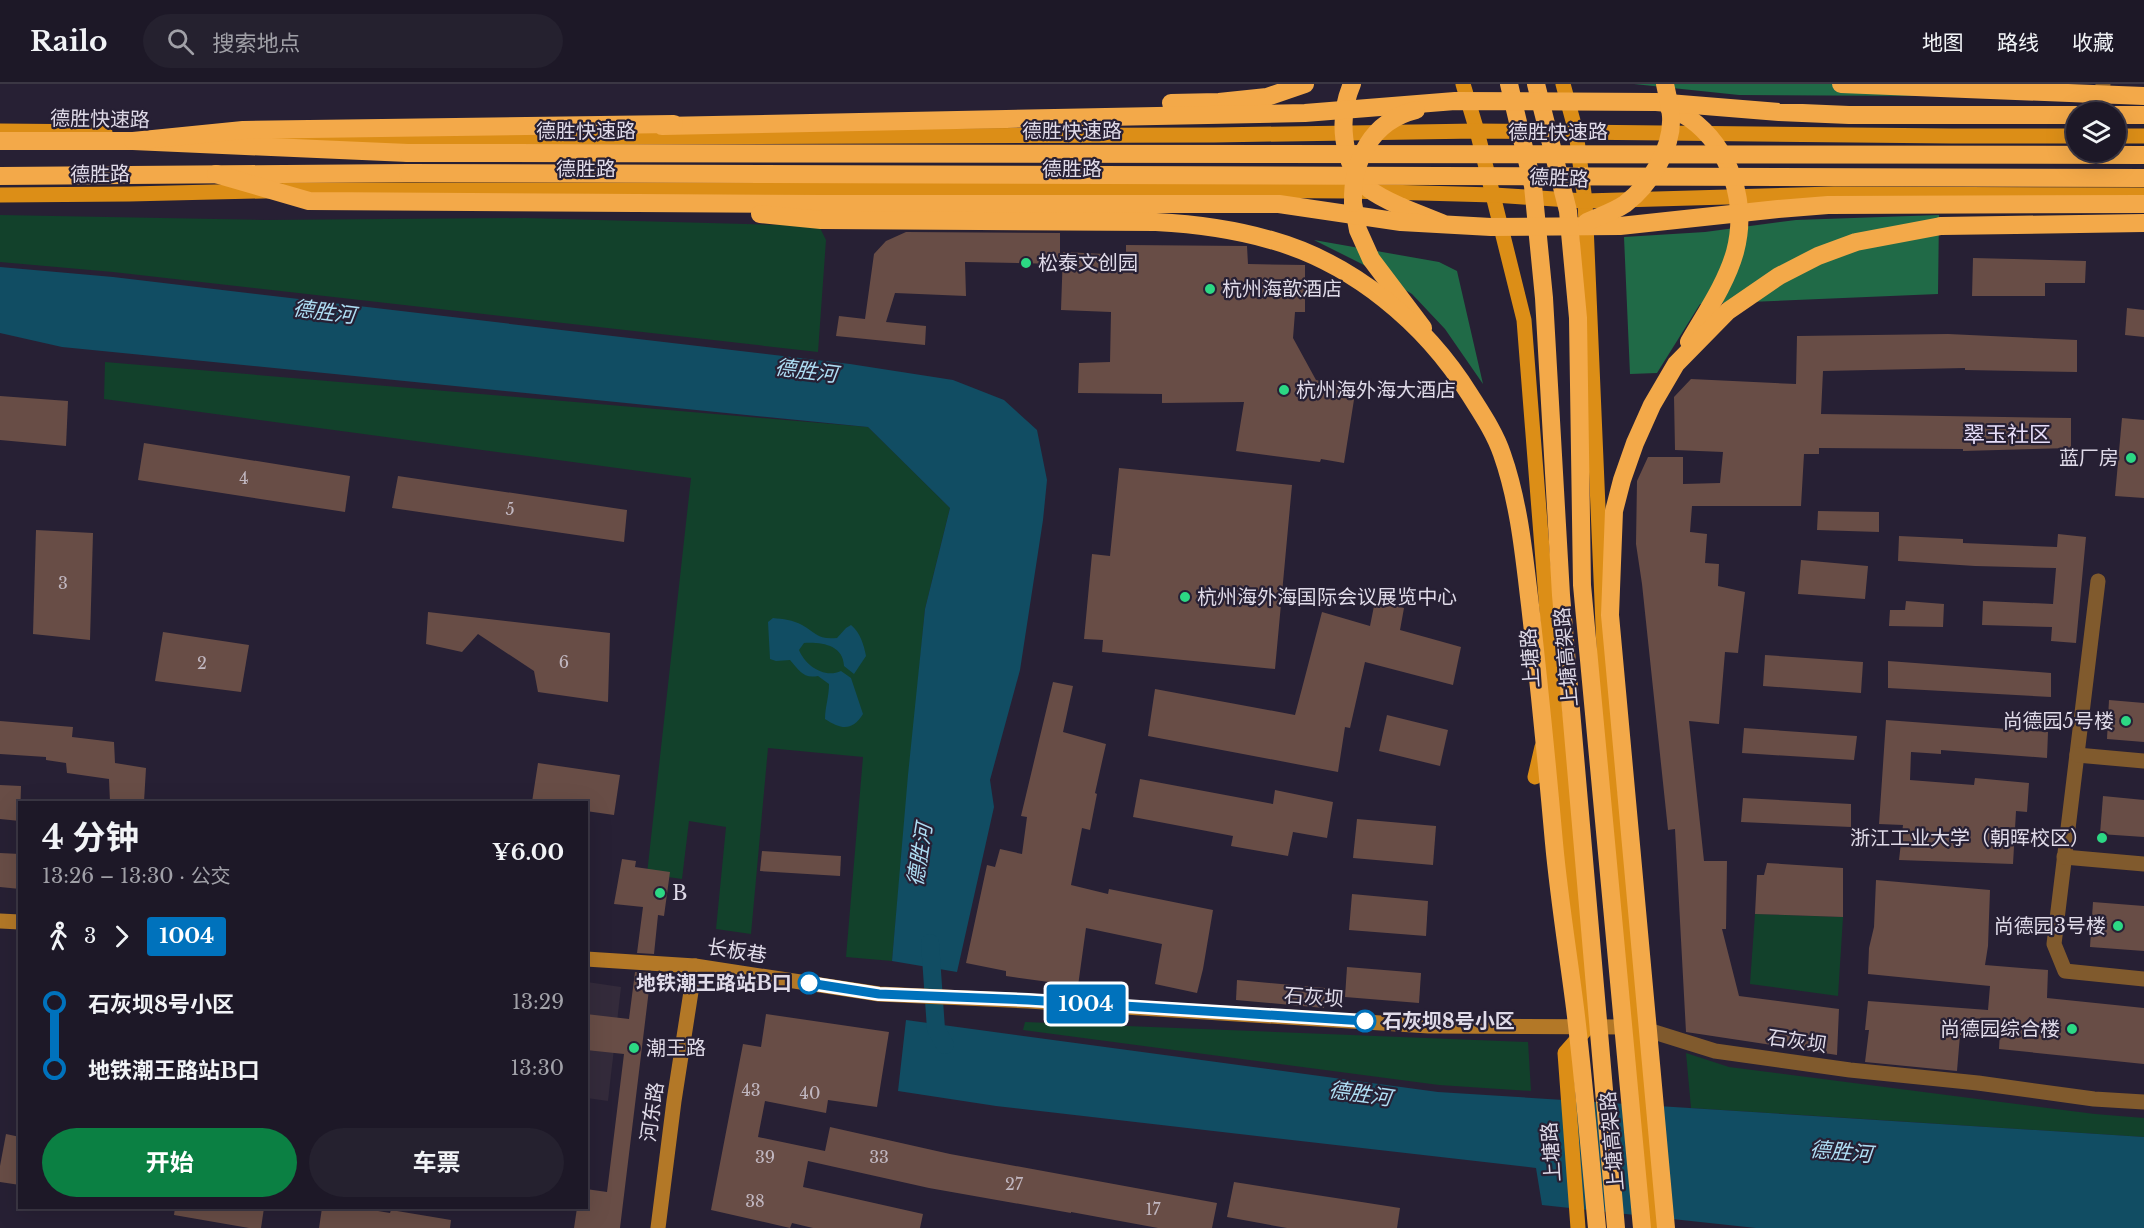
<!DOCTYPE html>
<html lang="zh">
<head>
<meta charset="utf-8">
<style>
	body { margin:0; font-family:"Libre Baskerville","Noto Sans SC",serif; background:#25212f; color:#f1f3f6; height:100vh; display:flex; flex-direction:column; font-size:22px; white-space:nowrap }
	* { box-sizing:border-box; margin:0 }
	p { font-size:20px; color:#a0a0a7 }
	.icon { flex:none; width:33px; height:33px; fill:none; stroke:currentColor; stroke-width:2; stroke-linecap:round; stroke-linejoin:round }
	.map { position:relative; flex:1; overflow:hidden }
	.panel { position:absolute; left:18px; top:717px; width:570px; height:408px; display:flex; flex-direction:column; background:#1d1827; border-radius:0px; box-shadow:0 6px 24px #0002,0 0 0 2px #3b3744 }
	.panel>* { flex:none }
	.badge { padding:0 12px; border-radius:4px; font-size:21px; line-height:39px }
	.controls { position:absolute; left:2066px; top:18px; display:grid; gap:12px }
	.controls a { display:grid; place-items:center; width:60px; height:60px; border-radius:50%; background:#1d1827; box-shadow:0 6px 24px #0002,0 0 0 2px #3b3744; font-size:30px }
	.map>.badge { position:absolute; translate:-50% -50%; box-shadow:0 0 0 3px #fff }
	.legs { display:flex; align-items:center; gap:9px; height:66px; padding:0 24px; font-size:20px }
	.legs p { margin-inline-start:auto }
	.summary { display:flex; align-items:center; justify-content:space-between; height:102px; padding:0 24px }
	h1 { font-size:33px; font-weight:700; line-height:45px }
	.button { display:flex; gap:12px; margin-top:auto; padding:12px 24px }
	.button a { flex:1; height:69px; border-radius:36px; background:#0b8043; color:#fff; font-size:24px; font-weight:700; line-height:69px; text-align:center }
	.button a+a { background:#25212f; color:#f1f3f6 }
	ul { padding:0 24px; list-style:none }
	li { display:flex; align-items:center; gap:21px; height:66px; font-size:22px }
	li i { display:grid; place-items:center; width:9px; height:100%; margin:0 8px; background:currentColor }
	li i::after { content:''; width:15px; height:15px; margin:-8px; border:4px solid; border-radius:50%; background:#1d1827 }
	li p { margin-inline-start:auto }
	li:first-child i { background:linear-gradient(#0000 50%,currentColor 0) }
	li:last-child i { background:linear-gradient(currentColor 50%,#0000 0) }
	header { display:flex; align-items:center; gap:36px; box-sizing:border-box; height:84px; padding:0 30px; background:#1d1827; border-bottom:2px solid #3b3744 }
	header strong { font-size:28px }
	nav { display:flex; gap:33px; margin-inline-start:auto; font-size:21px }
	.search { width:420px; height:54px; background:#25212f; display:flex; align-items:center; gap:15px; box-sizing:border-box; padding:0 21px; border-radius:33px; color:#a0a0a7; font-size:22px }
	.map>svg:first-child { display:block }
</style>
</head>
<body>
<header>
<strong>Railo</strong>
<div class="search"><svg class="icon" aria-label="search" viewBox="0 0 24 24"><circle cx="10" cy="10" r="6"/><path d="M15 15l6 6"/></svg>搜索地点</div>
<nav><a>地图</a><a>路线</a><a>收藏</a></nav>
</header>
<div class="map">
<svg width="2144" height="1144" viewBox="0 0 2144 1144">
	<rect width="100%" height="100%" fill="#272034"/>
	<path fill="#342b3b" d="M587,898L621,903L608,1017L587,1014Z"/>
	<g fill="#12412b">
		<path d="M0,131L265,136L525,134L819,142L826,156L818,268L113,188L0,178Z"/>
		<path d="M105,278L868,343L950,424L925,525L892,877L846,873L863,673L768,664L751,850L716,845L726,743L689,737L682,795L647,790L691,394L104,315Z"/>
		<path d="M1755,830L1843,833L1838,912L1750,900Z"/>
		<path d="M1025,938L1528,958L1531,1007L1439,1001L1023,946Z"/>
		<path d="M1686,969L1729,983L2095,1030L2144,1034V1053L1691,1024Z"/>
	</g>
	<g fill="#206a47">
		<path d="M1634,0H2043L1924,12L1739,11Z"/>
		<path d="M1939,131L1938,210L1700,220L1657,289L1630,290L1624,153L1705,148L1796,136Z"/>
		<path d="M1314,156L1439,178L1457,187L1483,300L1445,245L1412,210L1362,180Z"/>
	</g>
	<g fill="#114d63">
		<path d="M0,183L113,193L850,280L953,296L1004,316L1037,346L1047,396L1043,436L1020,586L990,696L994,723L957,888L892,877L908,691L925,525L950,424L868,343L62,263L0,249Z"/>
		<path d="M773,534C783,535 793,536 802,541C816,549 818,556 837,554L846,544L851,541C860,548 864,561 866,572L854,590L844,582C843,561 822,558 804,559L799,566C805,581 824,595 841,587L851,594L863,630C852,647 842,646 825,635C825,623 829,613 829,600L818,592C803,595 799,586 790,576L776,577L770,575L768,538Z"/>
		<path d="M906,936L1438,1008L2144,1053V1144H1756L1542,1121L1536,1084L996,1022L898,1007Z"/>
	</g>
	<g fill="none" stroke-linecap="round" stroke-linejoin="round">
		<path stroke="#114d63" stroke-width="18" d="M930,859L936,945L945,961"/>
	</g>
	<g fill="#684d46">
		<path d="M906,148L1060,149V180L965,178L966,212L895,209L886,238L926,242L925,261L836,252L839,232L865,235L874,170L886,157Z"/>
		<path d="M1126,161L1247,162L1248,180L1305,181V228H1295L1293,254L1316,296L1356,303L1344,379L1321,375L1320,378L1236,367L1244,318L1162,319V310L1078,309L1079,279L1110,278L1111,228L1061,226L1063,168L1126,171Z"/>
		<path d="M1973,174L2086,177L2085,199H2045V212H1972Z"/>
		<path d="M2127,224L2144,226V253L2125,251Z"/>
		<path d="M1948,250L2077,256V288L1965,286V284L1823,287L1821,330L2071,334V364L1963,367V365L1819,364V370H1804L1801,422H1692L1690,448L1707,450L1705,479L1719,480L1718,502L1745,508L1738,569L1725,568L1719,640L1689,637L1704,777H1727L1726,845H1722L1739,912L1839,925L1837,971L1686,948L1675,745L1668,746L1642,500L1636,460L1637,397L1648,373H1683V400L1720,399L1723,368L1675,366L1674,313L1691,295L1796,300L1797,252Z"/>
		<path d="M0,312L68,317L66,362L0,356Z"/>
		<path d="M2122,334L2144,336V414L2115,412Z"/>
		<path d="M144,359L350,392L345,428L138,396Z"/>
		<path d="M1119,384L1292,401L1275,585L1102,568L1103,556L1084,555L1092,470L1110,472Z"/>
		<path d="M398,392L627,426L624,458L392,424Z"/>
		<path d="M1818,427L1879,428V448L1817,446Z"/>
		<path d="M36,446L93,449L90,556L33,550Z"/>
		<path d="M2058,450L2086,453L2076,559L2051,557L2052,543L1982,541L1983,517L2053,520L2056,484L1975,482L1898,477L1899,452L1963,455V459L2057,463Z"/>
		<path d="M1801,476L1868,482L1865,515L1798,510Z"/>
		<path d="M1375,517L1404,524L1400,546L1461,563L1453,601L1365,578L1350,644L1345,643L1338,688L1148,652L1155,605L1295,631L1322,528L1370,542Z"/>
		<path d="M1906,517L1944,520L1943,543L1889,542L1890,526H1905Z"/>
		<path d="M428,528L610,549L608,618L538,608L534,587L478,550L462,568L426,560Z"/>
		<path d="M163,548L249,561L241,608L155,597Z"/>
		<path d="M1765,571L1863,578L1861,609L1763,602Z"/>
		<path d="M1888,577L2051,589V613L1888,604Z"/>
		<path d="M1053,598L1073,602L1063,648L1106,660L1095,709L1097,710L1090,746L1082,744L1071,801L1108,810L1109,805L1213,826L1203,885L1197,909L1155,900L1162,860L1086,844L1078,902L1006,892V887L966,879L987,781L995,783L1000,765L1022,770L1027,733L1021,732Z"/>
		<path d="M2109,616L2144,619V658L2107,655Z"/>
		<path d="M1387,631L1448,646L1440,682L1379,667Z"/>
		<path d="M1886,636L2048,648L2047,674L1941,666V670L1911,668L1910,696L1974,701L1975,694L2029,699L2027,728L2016,727L2013,780L1899,776L1903,741L1879,740Z"/>
		<path d="M0,637L73,643L72,653L114,658L115,679L146,684L144,718H110L109,695L67,689L66,679L46,676V673L0,670Z"/>
		<path d="M1744,644L1857,652L1854,676L1742,669Z"/>
		<path d="M538,679L620,691L614,731L586,727V718H532Z"/>
		<path d="M1140,695L1273,720L1275,706L1333,718L1327,754L1293,748L1288,772L1231,762L1233,752L1133,733Z"/>
		<path d="M0,701L21,702L20,737L0,735Z"/>
		<path d="M2103,712L2144,716V753L2100,750Z"/>
		<path d="M1743,714L1851,720V743L1741,738Z"/>
		<path d="M1357,735L1436,742L1433,781L1353,774Z"/>
		<path d="M762,767L841,772L840,792L760,787Z"/>
		<path d="M0,769L20,770V805L0,803Z"/>
		<path d="M622,775L636,777L635,783L670,788L664,832L658,831L654,870L637,869L643,823L614,820Z"/>
		<path d="M1767,779L1843,784V833L1755,830L1757,791H1764Z"/>
		<path d="M1876,796L1990,806L1988,862L1985,881L2048,886L2047,914L2144,924V980L1999,965L2000,947L1965,942L1964,951H1960L1957,987L1865,978L1869,946H1865L1868,917L1988,926L1990,902L1868,890L1869,864L1874,843Z"/>
		<path d="M1352,810L1428,817L1426,852L1349,846Z"/>
		<path d="M2093,818L2144,822V867L2090,863Z"/>
		<path d="M1347,883L1421,889L1419,919L1345,913Z"/>
		<path d="M635,888L651,889L620,1144H574L577,1124H586V1105L607,1108L624,970L586,966V930L629,935Z"/>
		<path d="M1237,896L1325,904L1324,924L1236,916Z"/>
		<path d="M766,930L889,948L877,1023L828,1016L826,1029L765,1017L758,1053L825,1067L830,1043L950,1070L1217,1119L1212,1144H1158L1071,1128V1129L929,1104L808,1077L803,1103L923,1130L920,1144H813L792,1139L790,1144L711,1126L743,960L761,963Z"/>
		<path d="M6,1050L20,1053V1101L0,1098V1082Z"/>
		<path d="M1234,1098L1400,1124L1397,1144H1287L1227,1133Z"/>
		<path d="M175,1124H264L261,1144H249L174,1131Z"/>
		<path d="M322,1124H360L390,1129L391,1126L451,1136L450,1144H319Z"/>
	</g>
	<g fill="none" stroke-linecap="round" stroke-linejoin="round">
		<g stroke="#805a2d" stroke-width="15">
			<path d="M2101,28L2103,0"/>
			<path d="M2098,497L2054,860L2065,887L2144,895"/>
			<path d="M2077,671L2144,677"/>
			<path d="M2064,773L2144,780"/>
			<path d="M1638,943L1715,967L1850,986L1978,999L2094,1015L2144,1018"/>
		</g>
		<g stroke="#b37827" stroke-width="15">
			<path d="M0,837L20,838"/>
			<path d="M586,875L695,882L879,910L1028,917L1429,942L1633,943"/>
			<path d="M658,1144L674,1017L695,882"/>
		</g>
		<g stroke="#dc8e17" stroke-width="15">
			<path d="M1463,0L1477,47L1524,236L1554,616L1587,944L1565,969L1578,1144"/>
			<path d="M1563,0L1576,48L1585,117L1610,706L1638,943L1657,1144"/>
			<path d="M0,47L105,48"/>
			<path d="M2115,52H2144"/>
			<path d="M261,54L1214,51L1477,47L1952,52H2076"/>
			<path d="M0,111L129,110L305,106H1167L1348,107L1494,111L1585,117L1834,110L2144,111"/>
			<path d="M1535,693L1542,663"/>
		</g>
		<g stroke="#f3a949" stroke-width="18">
			<path d="M2115,31H2144"/>
			<path d="M0,57H133L408,69"/>
			<path d="M0,92L408,89"/>
			<path d="M1353,119L1358,146L1371,175L1423,244"/>
			<path d="M1402,123L1442,139"/>
			<path d="M1941,142L2144,139"/>
		</g>
		<g stroke="#f3a949" stroke-width="18">
			<path d="M1352,0C1338,32 1340,80 1369,105C1379,113 1391,118 1402,123"/>
			<path d="M1509,0L1533,102L1544,214L1561,511L1616,1144"/>
			<path d="M1536,0L1568,127L1578,234L1582,501L1642,1144"/>
			<path d="M1841,0L2144,12"/>
			<path d="M1171,19L1219,18L1267,13L1305,0"/>
			<path d="M1669,24C1675,27 1683,30 1689,34C1731,64 1748,119 1735,168C1726,200 1705,230 1689,258"/>
			<path d="M662,42L1305,29L1455,17L1656,18L1779,28L1849,31H2076"/>
			<path d="M133,57L243,46L674,40"/>
			<path d="M408,69L2144,71"/>
			<path d="M408,89L2144,94"/>
			<path d="M216,90L309,117L823,120H1279L1401,138L1491,143L1620,142L1778,125L1828,121L2144,120"/>
			<path d="M1353,119C1352,77 1371,37 1416,26"/>
			<path d="M760,130L821,136L1156,138C1195,140 1233,145 1271,156C1353,179 1425,239 1470,311C1482,330 1495,349 1502,370C1519,418 1524,471 1530,521C1539,600 1547,680 1554,759C1559,814 1568,869 1575,924C1584,997 1590,1071 1597,1144"/>
			<path d="M1587,138C1600,132 1613,128 1625,120C1650,101 1673,64 1671,32C1670,21 1667,10 1665,0"/>
			<path d="M1666,1144L1610,531L1614,427L1622,396L1635,359L1652,321L1676,280L1728,227L1779,192L1818,172L1856,158L1941,142"/>
		</g>
	</g>
	<g fill="none" stroke-linecap="round" stroke-linejoin="round">
		<g stroke="#fff" stroke-width="14">
			<path id="line-1" d="M809,899L879,910L1028,916L1365,937"/>
		</g>
		<use href="#line-1" stroke="#0072bc" stroke-width="9"/>
	</g>
	<g fill="#2cd884" stroke="#272034" stroke-width="2">
		<circle cx="1026" cy="179" r="6"/>
		<circle cx="1210" cy="205" r="6"/>
		<circle cx="1284" cy="306" r="6"/>
		<circle cx="2131" cy="374" r="6"/>
		<circle cx="1185" cy="513" r="6"/>
		<circle cx="2126" cy="637" r="6"/>
		<circle cx="2102" cy="754" r="6"/>
		<circle cx="660" cy="809" r="6"/>
		<circle cx="2118" cy="842" r="6"/>
		<circle cx="2072" cy="945" r="6"/>
		<circle cx="634" cy="964" r="6"/>
	</g>
	<g fill="#fff" stroke="#0072bc" stroke-width="3">
		<circle cx="809" cy="899" r="10"/>
		<circle cx="1365" cy="937" r="10"/>
	</g>
	<g text-anchor="middle" stroke-width="4.5" stroke-linejoin="round" paint-order="stroke">
		<g font-size="16" fill="#c1b7c0">
			<text x="244" y="400">4</text>
			<text x="510" y="431">5</text>
			<text x="63" y="505">3</text>
			<text x="564" y="584">6</text>
			<text x="202" y="585">2</text>
			<text x="751" y="1012">43</text>
			<text x="810" y="1015">40</text>
			<text x="765" y="1079">39</text>
			<text x="879" y="1079">33</text>
			<text x="1014" y="1106">27</text>
			<text x="755" y="1123">38</text>
			<text x="1153" y="1131">17</text>
		</g>
		<g font-size="20" fill="#dfdae8" stroke="#272034">
			<text transform="translate(100 35) rotate(1)" y="7">德胜快速路</text>
			<text x="586" y="54">德胜快速路</text>
			<text x="1072" y="54">德胜快速路</text>
			<text x="1558" y="55">德胜快速路</text>
			<text x="586" y="92">德胜路</text>
			<text x="1072" y="92">德胜路</text>
			<text transform="translate(100 90) rotate(-1)" y="7">德胜路</text>
			<text transform="translate(1559 94) rotate(3)" y="7">德胜路</text>
			<text transform="translate(1566 573) rotate(-95)" y="7">上塘高架路</text>
			<text transform="translate(1530 574) rotate(-94)" y="7">上塘路</text>
			<text transform="translate(737 867) rotate(9)" y="7">长板巷</text>
			<text transform="translate(1314 913) rotate(4)" y="7">石灰坝</text>
			<text transform="translate(1797 957) rotate(8)" y="7">石灰坝</text>
			<text transform="translate(652 1028) rotate(-82)" y="7">河东路</text>
			<text transform="translate(1612 1057) rotate(-95)" y="7">上塘高架路</text>
			<text transform="translate(1551 1068) rotate(-94)" y="7">上塘路</text>
		</g>
		<g font-size="20" fill="#dfdae8" stroke="#272034" text-anchor="start">
			<text x="1038" y="186">松泰文创园</text>
			<text x="1222" y="212">杭州海歆酒店</text>
			<text x="1296" y="313">杭州海外海大酒店</text>
			<text x="2119" y="381" text-anchor="end">蓝厂房</text>
			<text x="1197" y="520">杭州海外海国际会议展览中心</text>
			<text x="2114" y="644" text-anchor="end">尚德园5号楼</text>
			<text x="2090" y="761" text-anchor="end">浙江工业大学（朝晖校区）</text>
			<text x="672" y="816">B</text>
			<text x="2106" y="849" text-anchor="end">尚德园3号楼</text>
			<text x="2060" y="952" text-anchor="end">尚德园综合楼</text>
			<text x="646" y="971">潮王路</text>
		</g>
		<g font-size="20" font-weight="bold" fill="#dfdae8" stroke="#272034" text-anchor="end">
			<text x="792" y="906">地铁潮王路站B口</text>
			<text x="1382" y="944" text-anchor="start">石灰坝8号小区</text>
		</g>
		<g font-size="21" font-style="italic" fill="#aeddf3" stroke="#272034">
			<text transform="translate(324 228) rotate(7)" y="7">德胜河</text>
			<text transform="translate(806 287) rotate(7)" y="7">德胜河</text>
			<text transform="translate(920 771) rotate(-81)" y="7">德胜河</text>
			<text transform="translate(1360 1010) rotate(8)" y="7">德胜河</text>
			<text transform="translate(1841 1068) rotate(5)" y="7">德胜河</text>
		</g>
		<g font-size="22" fill="#e7def9" stroke="#272034">
			<text x="2007" y="358">翠玉社区</text>
		</g>
	</g>
</svg>
<div class="controls">
<a><svg class="icon" aria-label="layers" viewBox="0 0 24 24"><path d="M12 4l9 5-9 5-9-5zM3 14l9 5 9-5"/></svg></a>
</div>
<b class="badge" style="left:1086px;top:920px;background:#0072bc;color:#fff">1004</b>
<section class="panel">
<div class="summary"><div><h1>4 分钟</h1><p>13:26 – 13:30 · 公交</p></div><b>¥6.00</b></div>
<div class="legs"><svg class="icon" aria-label="walk" viewBox="0 0 24 24"><circle cx="13" cy="4" r="2"/><path d="M13 8l-2 6 4 7M11 14l-3 7M7 12l3-4h3l4 4"/></svg>3<svg class="icon" aria-label="forward" viewBox="0 0 24 24"><path d="M9 5l7 7-7 7"/></svg><b class="badge" style="background:#0072bc;color:#fff">1004</b></div>
<ul>
<li><i style="color:#0072bc"></i><b>石灰坝8号小区</b><p>13:29</p></li>
<li><i style="color:#0072bc"></i><b>地铁潮王路站B口</b><p>13:30</p></li>
</ul>
<div class="button"><a>开始</a><a>车票</a></div>
</section>
</div>
</body>
</html>
